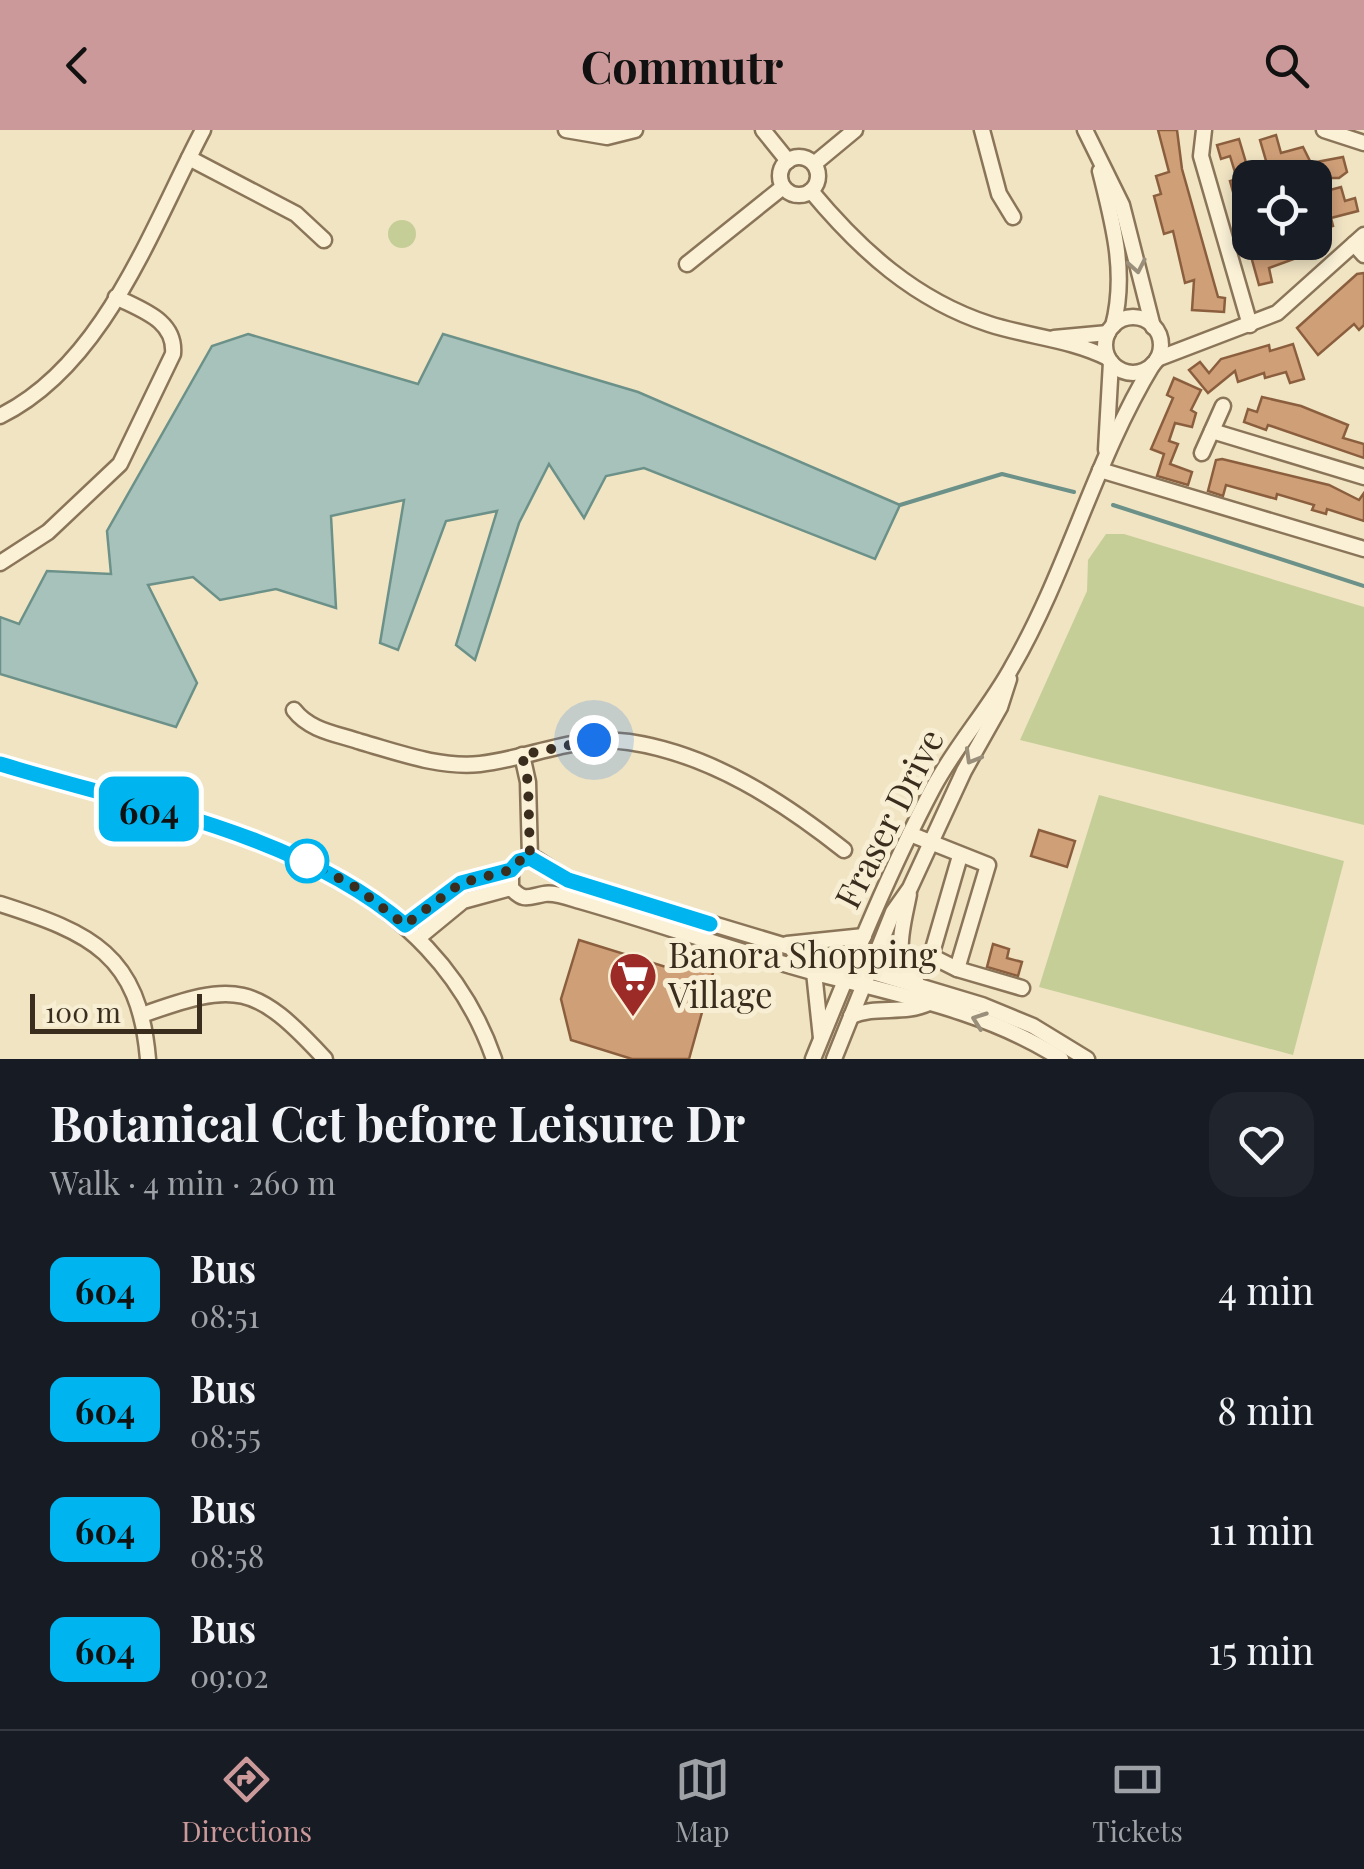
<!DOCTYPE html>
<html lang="en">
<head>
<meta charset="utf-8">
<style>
	body { margin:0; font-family:"Playfair Display",serif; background:#20242c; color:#f1f3f6; height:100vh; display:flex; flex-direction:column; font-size:38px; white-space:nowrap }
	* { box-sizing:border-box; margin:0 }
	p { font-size:32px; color:#9ea1a6 }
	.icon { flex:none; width:55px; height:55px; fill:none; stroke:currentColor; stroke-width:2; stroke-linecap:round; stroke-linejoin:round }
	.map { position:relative; height:929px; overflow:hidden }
	.drawer { display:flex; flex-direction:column; background:#171b24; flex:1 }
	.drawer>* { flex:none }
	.badge { padding:0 20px; border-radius:15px; font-size:35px; line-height:65px }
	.tools { position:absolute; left:1232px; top:30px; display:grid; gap:20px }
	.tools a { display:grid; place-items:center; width:100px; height:100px; border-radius:20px; background:#171b24; box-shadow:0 5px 15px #0003; font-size:50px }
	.scale { position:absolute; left:30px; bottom:25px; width:172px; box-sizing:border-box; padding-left:10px; border:5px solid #3a2d1e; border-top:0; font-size:28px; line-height:35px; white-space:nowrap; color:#3a2d1e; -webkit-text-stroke:8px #f7eed3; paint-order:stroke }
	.you { position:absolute; width:50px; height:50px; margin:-25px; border:8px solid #fff; border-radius:50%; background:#1a73e8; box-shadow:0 0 0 15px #1a73e833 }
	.map>.badge { position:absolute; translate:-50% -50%; box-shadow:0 0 0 5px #fff }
	.round { display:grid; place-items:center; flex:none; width:105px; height:105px; border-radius:30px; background:#20242c }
	.head { display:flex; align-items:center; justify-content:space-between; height:170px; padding:0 50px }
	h1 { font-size:48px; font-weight:700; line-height:75px }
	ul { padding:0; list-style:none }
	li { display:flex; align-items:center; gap:30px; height:120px; padding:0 50px }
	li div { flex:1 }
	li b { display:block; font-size:38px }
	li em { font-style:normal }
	li .badge { min-width:110px; font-weight:700; text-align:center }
	header { display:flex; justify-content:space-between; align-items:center; height:130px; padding:0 50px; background:#cb9999; color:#111; font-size:45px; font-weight:700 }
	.tabs { display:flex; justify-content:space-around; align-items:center; height:140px; border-top:2px solid #363941; background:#171b24; font-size:28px; color:#9ea1a6 }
	.tabs a { display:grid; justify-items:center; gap:5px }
	.tabs .active { color:#cb9999 }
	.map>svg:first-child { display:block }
</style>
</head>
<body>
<header><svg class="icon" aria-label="back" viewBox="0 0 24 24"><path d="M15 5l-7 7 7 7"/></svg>Commutr<svg class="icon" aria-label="search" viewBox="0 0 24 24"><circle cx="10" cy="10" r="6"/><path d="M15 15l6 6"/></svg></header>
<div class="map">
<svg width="1364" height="929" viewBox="0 0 1364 929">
	<rect width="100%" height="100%" fill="#f0e4c3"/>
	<g fill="#c6ce97">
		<circle cx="402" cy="104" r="14"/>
		<path d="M1106,404H1124L1364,477V695L1020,610L1087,461L1088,430Z"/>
		<path d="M1099,665L1344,731L1293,925L1039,857Z"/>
	</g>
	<path fill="#a6c2bb" stroke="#6c9189" stroke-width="2.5" d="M248,204L418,254L443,204L638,262L900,375L875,429L644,338L606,346L584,388L549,334L519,393L475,530L456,515L497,381L446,391L398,520L380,513L404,370L331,386L336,478L276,459L220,470L193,447L148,455L197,553L176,597L0,544V487L19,494L47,441L111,444L107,401L212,216Z"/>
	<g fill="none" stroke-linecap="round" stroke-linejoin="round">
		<g stroke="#6c9189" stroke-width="4">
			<path d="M900,375L1002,344L1074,362"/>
			<path d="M1113,375L1364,456"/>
		</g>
	</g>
	<g fill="#cf9f78" stroke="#8b5f3e" stroke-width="2.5">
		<path d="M1158,0H1177L1182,39L1218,167L1225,168L1224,182L1192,180L1194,150L1185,153L1173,101L1164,104L1154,66L1161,64L1156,46L1169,42Z"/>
		<path d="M1276,5L1281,23L1303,17L1311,33L1343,27L1347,42L1339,48H1296L1293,35L1269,41L1260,10Z"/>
		<path d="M1239,9L1250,46V112H1310L1313,122L1269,138L1272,152L1259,155L1230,51L1237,49L1230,26L1221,29L1217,15Z"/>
		<path d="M1341,57L1345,71L1355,68L1358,81L1331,88L1333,96L1315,102V64Z"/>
		<path d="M1364,143V195L1359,200L1354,194L1318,225L1297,198L1357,144Z"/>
		<path d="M1293,214L1304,249L1290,253L1286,242L1265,248L1264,243L1238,252L1235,241L1208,263L1189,240L1200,232L1209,243L1221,229L1269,215L1270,221Z"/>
		<path d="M1174,248L1201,260L1191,280L1196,283L1192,297L1175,293L1169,311L1178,314L1170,334L1192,342L1188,355L1157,346L1164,324L1151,319L1173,268L1167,265Z"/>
		<path d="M1262,267L1301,276L1348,295L1343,308L1364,314V328L1268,295L1266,300L1244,292L1248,279L1257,282Z"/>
		<path d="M1222,329L1329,355L1359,370L1364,363V391L1327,379L1326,384L1312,380L1314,375L1277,364L1276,369L1226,355L1223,366L1208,361L1216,330Z"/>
		<path d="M1039,700L1075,711L1067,737L1031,726Z"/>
		<path d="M579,810L669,838L675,818L716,832L689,929H632L571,910L561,869Z"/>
		<path d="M993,814L1009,819L1007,828L1022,832L1018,846L987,837Z"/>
	</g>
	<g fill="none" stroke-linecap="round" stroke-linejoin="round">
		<g stroke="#8b7559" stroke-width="19">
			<g id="minor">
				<path d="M566,0L607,7L635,0"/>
				<path d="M763,0L788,31"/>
				<path d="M982,0L999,64L1013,87"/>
				<path d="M1085,0L1122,75L1153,197"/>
				<path d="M1204,0L1201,26L1250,195"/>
				<path d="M1324,0L1364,13"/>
				<circle cx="799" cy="46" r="19"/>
				<path d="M189,28L296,84L324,110"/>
				<path d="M814,34L855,0"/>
				<path d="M1100,41C1113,93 1127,143 1113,196"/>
				<path d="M811,61C860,120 915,170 989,194C1029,207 1070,209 1108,228"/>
				<path d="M1354,114L1364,125"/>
				<path d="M687,134L783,57"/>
				<circle cx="1133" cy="215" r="28"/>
				<path d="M1054,208L1108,203"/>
				<path d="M1157,229L1277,183L1364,105"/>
				<path d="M0,286C104,235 151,99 203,0"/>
				<path d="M1212,301L1364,347"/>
				<path d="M1106,320L1111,232"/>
				<path d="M1202,323L1223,276"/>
				<path d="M1100,340L1364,419"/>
				<path d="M0,433L48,402L120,334L173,224C176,190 141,180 116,167"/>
				<path d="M294,580C310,601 338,604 361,612C400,623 439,638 480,634C532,628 576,604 629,612C710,624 782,671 844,720"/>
				<path d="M522,625L528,652L530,728"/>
				<path d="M0,634C183,689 422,722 494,929"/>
				<path d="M910,704L988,735L957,839L1022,858"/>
				<path d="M511,740V758C524,772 528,767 544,764C554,762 570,768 580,771C664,795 746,825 831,847C909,867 992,884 1061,929"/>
				<path d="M909,764C904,792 890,832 916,850"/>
				<path d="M0,774C91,803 139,824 148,929"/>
				<path d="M405,795L461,753L511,740L524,729H536L570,751L982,875L1033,896L1087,929"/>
				<path d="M418,808L463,771L511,758"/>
				<path d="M787,814L864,806"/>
				<path d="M957,839L931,826L960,726"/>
				<path d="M814,842L821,908"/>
				<path d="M142,885C236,851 255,853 325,929"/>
				<path d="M851,886C877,875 904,885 929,873"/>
				<path d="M813,929C850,838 887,745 933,658C956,615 989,579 1012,537C1068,440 1095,329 1153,234"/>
				<path d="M834,929L893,782L910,758L964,641L1000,577L1009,549"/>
			</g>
		</g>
		<use href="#minor" stroke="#faf1d7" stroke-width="14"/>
	</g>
	<defs><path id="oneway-chevron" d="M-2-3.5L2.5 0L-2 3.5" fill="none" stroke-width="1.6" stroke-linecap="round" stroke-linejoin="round" transform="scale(2.5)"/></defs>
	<g stroke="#9a8f7a">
		<use href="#oneway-chevron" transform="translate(1137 136) rotate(79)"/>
		<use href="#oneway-chevron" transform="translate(972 627) rotate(120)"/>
		<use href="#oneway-chevron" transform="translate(979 890) rotate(-160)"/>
	</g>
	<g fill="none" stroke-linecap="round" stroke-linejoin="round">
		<g stroke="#fff" stroke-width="22">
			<path id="line" d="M0,634C134,675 298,703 405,795L461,753L511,740L519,731L530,728L568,750L710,794"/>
		</g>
		<use href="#line" stroke="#00b5ef" stroke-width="15"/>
		<path stroke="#3a2d1e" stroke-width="10" stroke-dasharray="0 18" d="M307,731L357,758L405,795L461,753L511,740L519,731L530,728L528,652L522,625L594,610"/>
	</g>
	<defs>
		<g id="supermarket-pin" transform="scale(2.5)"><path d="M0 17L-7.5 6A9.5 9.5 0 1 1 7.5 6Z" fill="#9c2b27" stroke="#f7eed3"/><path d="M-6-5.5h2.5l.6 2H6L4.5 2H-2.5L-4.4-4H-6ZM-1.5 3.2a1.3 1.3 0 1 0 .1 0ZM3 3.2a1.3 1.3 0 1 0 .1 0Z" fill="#fff"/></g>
	</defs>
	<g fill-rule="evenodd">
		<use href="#supermarket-pin" x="633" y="846"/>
	</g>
	<circle fill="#fff" stroke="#00b5ef" stroke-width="5" cx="307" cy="731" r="20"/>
	<g text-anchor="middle" stroke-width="10" stroke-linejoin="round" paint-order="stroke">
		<g font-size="35" fill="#3a2d1e" stroke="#f7eed3">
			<text transform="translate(890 689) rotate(-63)" y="12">Fraser Drive</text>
		</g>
		<g font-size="35" fill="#3a2d1e" stroke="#f7eed3" text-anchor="start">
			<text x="668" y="838">Banora Shopping<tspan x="668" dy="40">Village</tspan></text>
		</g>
	</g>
</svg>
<div class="tools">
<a><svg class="icon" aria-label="locate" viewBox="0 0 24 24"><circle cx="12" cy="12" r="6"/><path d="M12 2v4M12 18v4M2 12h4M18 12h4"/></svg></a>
</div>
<div class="scale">100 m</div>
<div class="you" style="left:594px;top:610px"></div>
<b class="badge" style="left:149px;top:679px;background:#00b5ef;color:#111">604</b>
</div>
<section class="drawer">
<div class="head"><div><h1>Botanical Cct before Leisure Dr</h1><p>Walk · 4 min · 260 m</p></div><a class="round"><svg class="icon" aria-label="heart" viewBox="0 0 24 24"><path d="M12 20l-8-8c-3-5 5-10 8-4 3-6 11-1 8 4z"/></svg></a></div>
<ul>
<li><span class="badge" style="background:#00b5ef;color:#111">604</span><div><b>Bus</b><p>08:51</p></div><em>4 min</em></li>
<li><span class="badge" style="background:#00b5ef;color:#111">604</span><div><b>Bus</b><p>08:55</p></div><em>8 min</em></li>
<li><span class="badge" style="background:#00b5ef;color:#111">604</span><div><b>Bus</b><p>08:58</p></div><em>11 min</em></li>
<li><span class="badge" style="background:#00b5ef;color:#111">604</span><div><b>Bus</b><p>09:02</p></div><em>15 min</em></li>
</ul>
</section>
<nav class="tabs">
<a class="active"><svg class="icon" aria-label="directions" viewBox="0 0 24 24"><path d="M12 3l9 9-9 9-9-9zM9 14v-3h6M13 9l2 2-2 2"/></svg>Directions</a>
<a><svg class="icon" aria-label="map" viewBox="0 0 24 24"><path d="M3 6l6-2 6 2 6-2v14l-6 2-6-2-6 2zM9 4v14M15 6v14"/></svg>Map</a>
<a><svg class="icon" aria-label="tickets" viewBox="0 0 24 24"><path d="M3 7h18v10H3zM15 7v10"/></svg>Tickets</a>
</nav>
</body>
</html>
